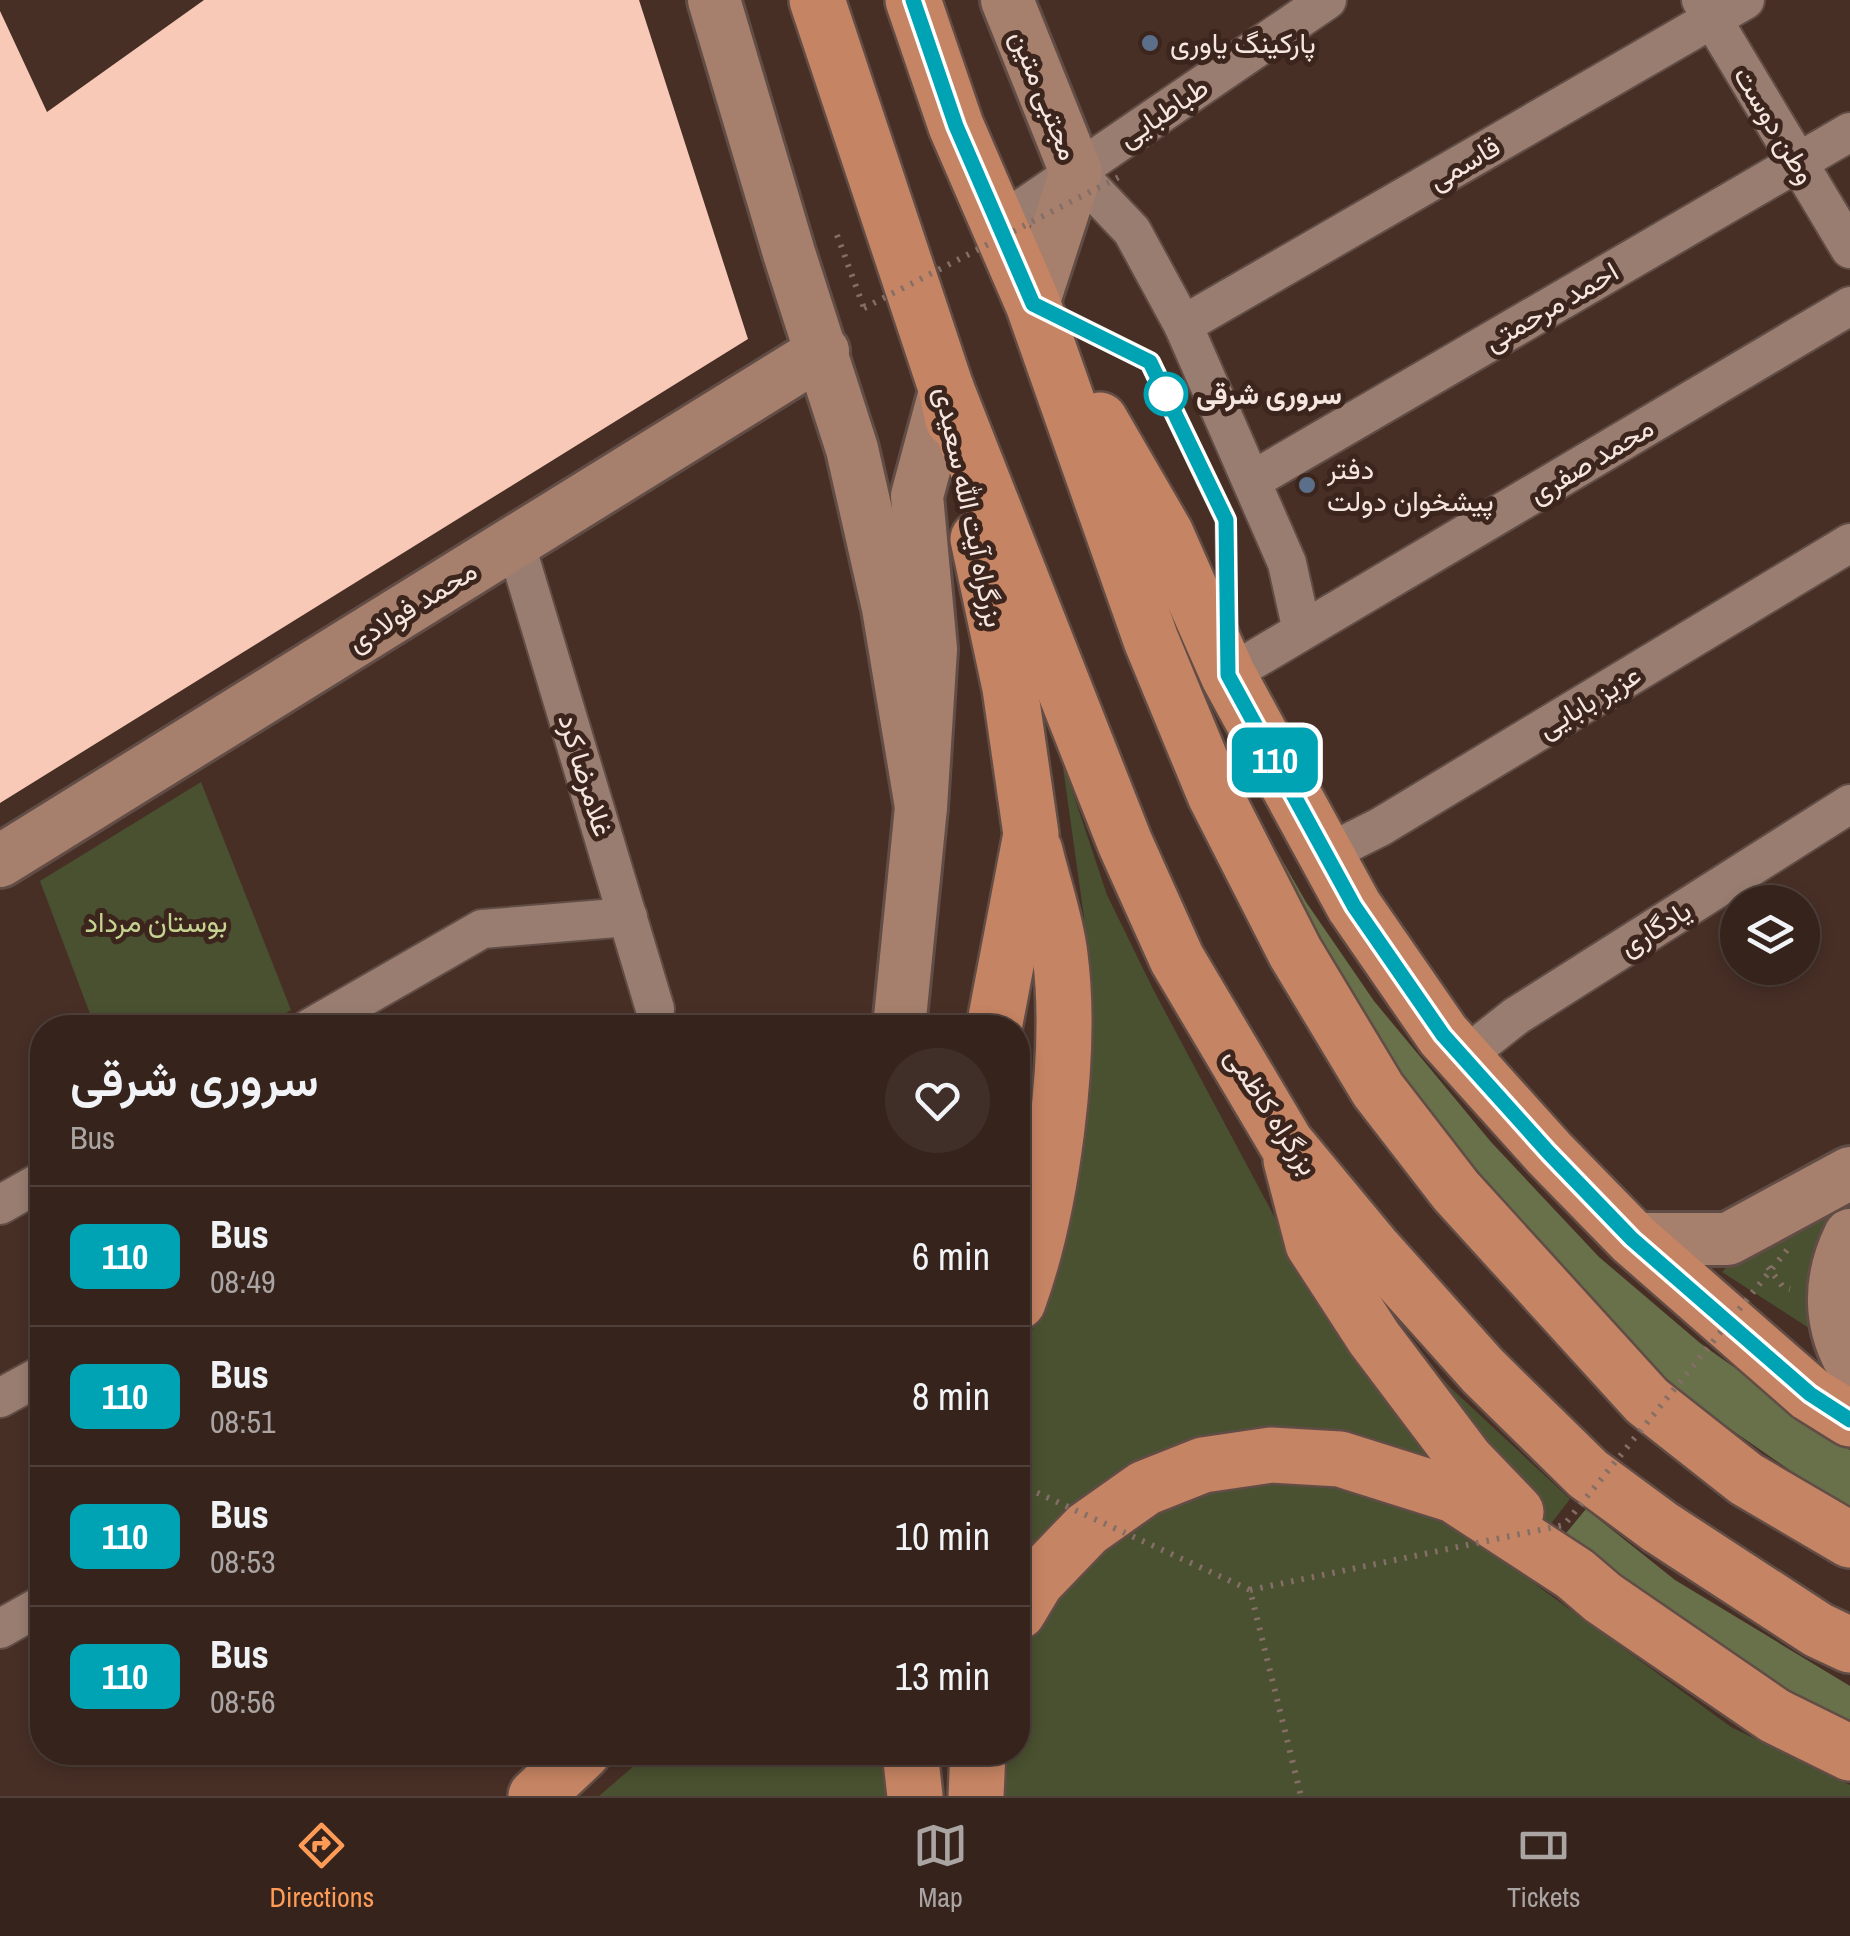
<!DOCTYPE html>
<html lang="en">
<head>
<meta charset="utf-8">
<style>
	body { margin:0; font-family:"Archivo Narrow",Vazirmatn,sans-serif; background:#402f29; color:#f1f3f6; height:100vh; display:flex; flex-direction:column; font-size:38px; white-space:nowrap }
	* { box-sizing:border-box; margin:0 }
	p { font-size:32px; color:#aaa4a3 }
	.icon { flex:none; width:55px; height:55px; fill:none; stroke:currentColor; stroke-width:2; stroke-linecap:round; stroke-linejoin:round }
	.map { position:relative; flex:1; overflow:hidden }
	.side { position:absolute; left:30px; top:1015px; width:1000px; height:750px; display:flex; flex-direction:column; background:#35231c; border-radius:40px; box-shadow:0 5px 15px #0003,0 0 0 2px #4f403b }
	.side>* { flex:none }
	.badge { padding:0 20px; border-radius:15px; font-size:35px; line-height:65px }
	.buttons { position:absolute; left:1720px; top:885px; display:grid; gap:20px }
	.buttons a { display:grid; place-items:center; width:100px; height:100px; border-radius:50%; background:#35231c; box-shadow:0 5px 15px #0003,0 0 0 2px #4f403b; font-size:50px }
	.map>.badge { position:absolute; translate:-50% -50%; box-shadow:0 0 0 5px #fff }
	.round { display:grid; place-items:center; flex:none; width:105px; height:105px; border-radius:52px; background:#402f29 }
	.headline { display:flex; align-items:center; justify-content:space-between; height:170px; padding:0 40px }
	h1 { font-size:48px; font-weight:600; line-height:75px }
	ul { padding:0; list-style:none }
	li { display:flex; align-items:center; gap:30px; height:140px; padding:0 40px; border-top:2px solid #4f403b }
	li div { flex:1 }
	li b { display:block; font-size:38px }
	li em { font-style:normal }
	li .badge { min-width:110px; font-weight:700; text-align:center }
	.dock { display:flex; justify-content:space-around; align-items:center; height:140px; border-top:2px solid #4f403b; background:#35231c; font-size:28px; color:#aaa4a3 }
	.dock a { display:grid; justify-items:center; gap:5px }
	.dock .selected { color:#fe9c57 }
	.map>svg:first-child { display:block }
</style>
</head>
<body>
<div class="map">
<svg width="1850" height="1796" viewBox="0 0 1850 1796">
	<rect width="100%" height="100%" fill="#472f26"/>
	<g fill="#4a5130">
		<path d="M1062,760L1107,895L1154,991L1291,1248L1471,1483L1260,1435L1018,1584V1369L1059,1255L1081,1168L1089,1043L1084,917Z"/>
		<path d="M201,782L291,1010L261,1027H95L40,881Z"/>
		<path d="M1850,1193V1207L1833,1229L1826,1339L1722,1272L1753,1239Z"/>
		<path d="M1396,1330L1453,1390L1570,1499L1550,1525L1507,1483Z"/>
		<path d="M1247,1478L1325,1480L1424,1507L1476,1537L1517,1571L1731,1727L1850,1785V1796H1003L1002,1753L1018,1752C1018,1727 1014,1700 1018,1675C1026,1610 1119,1531 1173,1501C1194,1489 1223,1485 1247,1478Z"/>
		<path d="M650,1752L889,1753L895,1796H599Z"/>
	</g>
	<g fill="#687149">
		<path d="M1160,597L1248,800L1306,902L1374,1001L1491,1142L1599,1257L1700,1343L1850,1450V1512L1667,1385L1563,1291L1329,993Z"/>
		<path d="M1586,1509L1675,1580L1850,1686V1727L1762,1681L1562,1538Z"/>
	</g>
	<path fill="#f8c9b7" d="M204,0H639L748,339L0,803V11L47,112Z"/>
	<g fill="none" stroke-linecap="round" stroke-linejoin="round">
		<g stroke="#614d45" stroke-width="22">
			<path id="lane" d="M1048,311L1150,362L1225,519L1227,624"/>
		</g>
		<g stroke="#614d45" stroke-width="42">
			<g id="street">
				<path d="M1701,0L1850,249"/>
				<path d="M1076,172L1132,231L1183,325L1287,563L1302,631"/>
				<path d="M999,224L1327,0"/>
				<path d="M1183,325L1745,0"/>
				<path d="M1253,480L1850,132"/>
				<path d="M515,542L655,1009"/>
				<path d="M1228,675L1850,306"/>
				<path d="M1326,854L1380,827L1850,543"/>
				<path d="M310,1028L482,929L628,917"/>
				<path d="M1464,1057L1516,1016L1850,804"/>
				<path d="M0,1205L42,1181"/>
				<path d="M0,1398L42,1375"/>
				<path d="M0,1629L42,1605"/>
			</g>
		</g>
		<g stroke="#614d45" stroke-width="58">
			<g id="secondary">
				<path d="M714,0L789,253L852,449L888,608L921,807"/>
				<path d="M1007,0L1076,172L1033,304"/>
				<path d="M0,861L823,351"/>
				<path d="M899,1028L921,807L931,649L917,496L946,388"/>
				<path d="M1850,1235C1829,1278 1828,1319 1850,1361"/>
				<path d="M1633,1239H1728L1850,1173"/>
			</g>
		</g>
		<g stroke="#614d45" stroke-width="60">
			<g id="highway">
				<path d="M817,0L946,388L953,420"/>
				<path d="M913,0L956,126L1033,304L1151,640L1215,795L1295,952L1378,1090L1456,1191L1647,1401L1746,1479L1850,1540"/>
				<path d="M946,388L1125,843L1177,959L1286,1143L1373,1248L1483,1371L1588,1474L1660,1527L1818,1630L1850,1645"/>
				<path d="M1100,420L1166,534L1228,675L1354,906L1443,1035L1549,1153L1633,1239L1810,1394L1850,1419"/>
				<path d="M978,539L1010,688L1031,834L994,1028"/>
				<path d="M1291,1160L1313,1244L1374,1338L1466,1460L1516,1512"/>
				<path d="M1018,1302C1052,1209 1073,1054 1060,955C1056,921 1043,885 1035,851"/>
				<path d="M1018,1612L1036,1582L1087,1529L1145,1488L1203,1465L1271,1455L1340,1459L1454,1495L1575,1574L1603,1598L1775,1716L1850,1753"/>
				<path d="M910,1752L915,1796"/>
				<path d="M536,1796L583,1752"/>
				<path d="M976,1796L978,1752"/>
			</g>
		</g>
		<g stroke="#846e66" stroke-width="6" stroke-dasharray="2.5 8" stroke-linecap="butt">
			<path d="M837,235L864,308"/>
			<path d="M1768,1267L1783,1287L1790,1289"/>
		</g>
		<use href="#lane" stroke="#997d71" stroke-width="18"/>
		<use href="#street" stroke="#997d71" stroke-width="38"/>
		<use href="#secondary" stroke="#a67f6d" stroke-width="52"/>
		<use href="#highway" stroke="#c58463" stroke-width="55"/>
		<g stroke="#846e66" stroke-width="6" stroke-dasharray="2.5 8" stroke-linecap="butt">
			<path d="M864,308L1119,177"/>
			<path d="M1018,1484L1250,1590L1301,1796"/>
			<path d="M1250,1590L1564,1525L1792,1244"/>
		</g>
	</g>
	<g fill="none" stroke-linecap="round" stroke-linejoin="round">
		<g stroke="#fff" stroke-width="22">
			<path id="line" d="M913,0L956,126L1033,304L1150,362L1226,520L1228,675L1354,906L1443,1035L1549,1153L1632,1239L1810,1394L1850,1420"/>
		</g>
		<use href="#line" stroke="#00a3b4" stroke-width="15"/>
	</g>
	<g fill="#5c6f8a" stroke="#3c251c" stroke-width="4">
		<circle cx="1150" cy="43" r="10"/>
		<circle cx="1307" cy="485" r="10"/>
	</g>
	<circle fill="#fff" stroke="#00a3b4" stroke-width="5" cx="1166" cy="394" r="20"/>
	<g text-anchor="middle" stroke-width="10" stroke-linejoin="round" paint-order="stroke">
		<g font-size="28" fill="#f6e6e0" stroke="#3c251c" text-anchor="start">
			<text x="1170" y="53">پارکینگ یاوری</text>
			<text x="1327" y="479">دفتر<tspan x="1327" dy="32">پیشخوان دولت</tspan></text>
		</g>
		<g font-size="28" fill="#f6e6e0" stroke="#3c251c">
			<text transform="translate(1045 95) rotate(68)" y="10">مجتبی متین</text>
			<text transform="translate(1163 112) rotate(-34)" y="10">طباطبایی</text>
			<text transform="translate(1775 125) rotate(59)" y="10">وطن دوست</text>
			<text transform="translate(1464 163) rotate(-30)" y="10">قاسمی</text>
			<text transform="translate(1551 306) rotate(-30)" y="10">احمد مرحمتی</text>
			<text transform="translate(1591 460) rotate(-31)" y="10">محمد صفری</text>
			<text transform="translate(970 507) rotate(78)" y="10">بزرگراه آیت الله سعیدی</text>
			<text transform="translate(412 606) rotate(-32)" y="10">محمد فولادی</text>
			<text transform="translate(1589 701) rotate(-31)" y="10">عزیز بابایی</text>
			<text transform="translate(586 775) rotate(73)" y="10">غلامرضا کرد</text>
			<text transform="translate(1655 928) rotate(-32)" y="10">یادگاری</text>
			<text transform="translate(1272 1111) rotate(57)" y="10">بزرگراه کاظمی</text>
		</g>
		<g font-size="28" font-weight="bold" fill="#f6e6e0" stroke="#3c251c" text-anchor="start">
			<text x="1196" y="404">سروری شرقی</text>
		</g>
		<g font-size="28" fill="#c6d491" stroke="#3c251c">
			<text x="156" y="932">بوستان مرداد</text>
		</g>
	</g>
</svg>
<div class="buttons">
<a><svg class="icon" aria-label="layers" viewBox="0 0 24 24"><path d="M12 4l9 5-9 5-9-5zM3 14l9 5 9-5"/></svg></a>
</div>
<b class="badge" style="left:1275px;top:760px;background:#00a3b4;color:#fff">110</b>
<section class="side">
<div class="headline"><div><h1>سروری شرقی</h1><p>Bus</p></div><a class="round"><svg class="icon" aria-label="heart" viewBox="0 0 24 24"><path d="M12 20l-8-8c-3-5 5-10 8-4 3-6 11-1 8 4z"/></svg></a></div>
<ul>
<li><span class="badge" style="background:#00a3b4;color:#fff">110</span><div><b>Bus</b><p>08:49</p></div><em>6 min</em></li>
<li><span class="badge" style="background:#00a3b4;color:#fff">110</span><div><b>Bus</b><p>08:51</p></div><em>8 min</em></li>
<li><span class="badge" style="background:#00a3b4;color:#fff">110</span><div><b>Bus</b><p>08:53</p></div><em>10 min</em></li>
<li><span class="badge" style="background:#00a3b4;color:#fff">110</span><div><b>Bus</b><p>08:56</p></div><em>13 min</em></li>
</ul>
</section>
</div>
<nav class="dock">
<a class="selected"><svg class="icon" aria-label="directions" viewBox="0 0 24 24"><path d="M12 3l9 9-9 9-9-9zM9 14v-3h6M13 9l2 2-2 2"/></svg>Directions</a>
<a><svg class="icon" aria-label="map" viewBox="0 0 24 24"><path d="M3 6l6-2 6 2 6-2v14l-6 2-6-2-6 2zM9 4v14M15 6v14"/></svg>Map</a>
<a><svg class="icon" aria-label="tickets" viewBox="0 0 24 24"><path d="M3 7h18v10H3zM15 7v10"/></svg>Tickets</a>
</nav>
</body>
</html>
